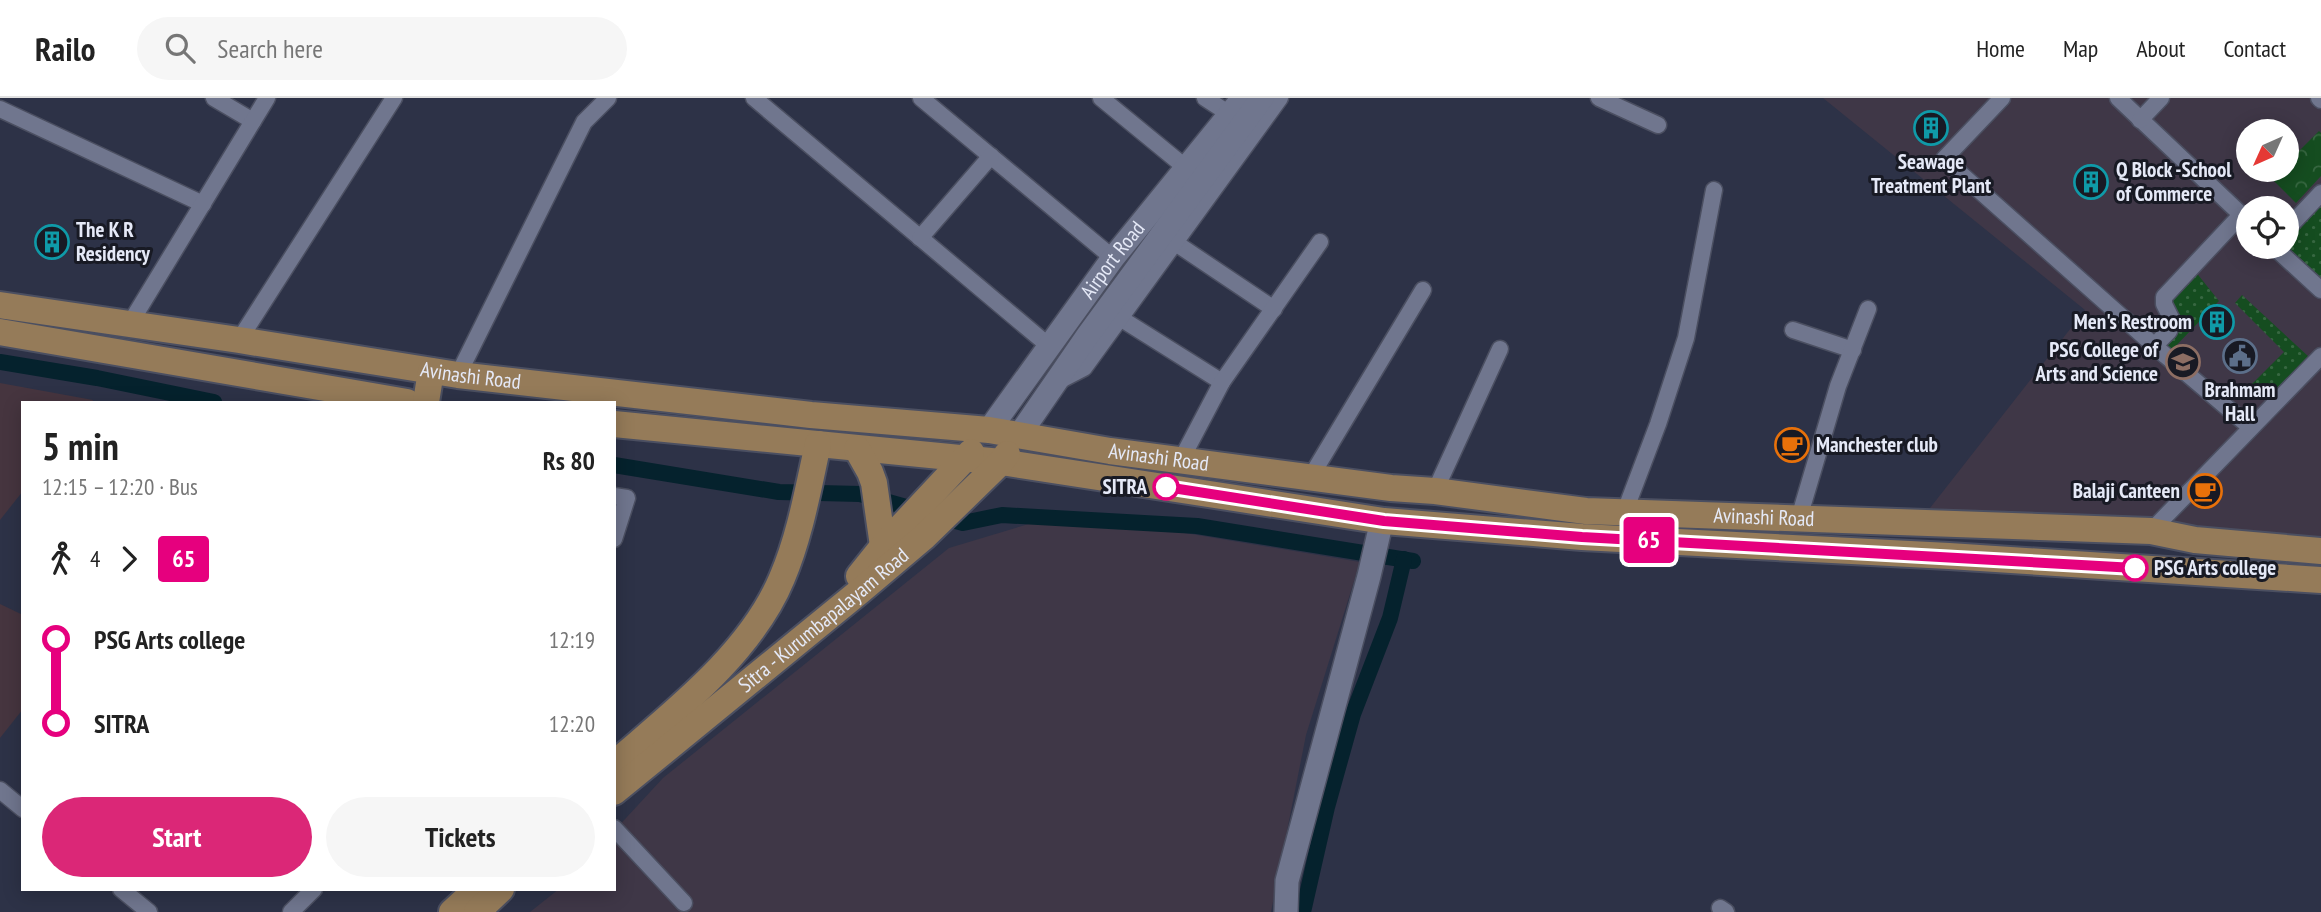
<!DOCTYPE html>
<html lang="en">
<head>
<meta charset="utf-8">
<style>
	body { margin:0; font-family:"PT Sans Narrow",sans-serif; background:#f6f6f6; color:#222; height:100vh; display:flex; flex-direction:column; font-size:26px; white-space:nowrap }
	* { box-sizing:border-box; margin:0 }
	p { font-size:23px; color:#767676 }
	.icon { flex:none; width:38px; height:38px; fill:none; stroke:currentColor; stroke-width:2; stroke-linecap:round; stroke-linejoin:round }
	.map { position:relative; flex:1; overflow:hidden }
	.details { position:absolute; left:21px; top:303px; width:595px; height:490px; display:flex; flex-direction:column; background:#fff; border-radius:0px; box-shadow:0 4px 18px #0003 }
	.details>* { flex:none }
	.badge { padding:0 14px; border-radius:5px; font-size:24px; line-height:46px }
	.needle { width:46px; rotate:225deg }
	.buttons { position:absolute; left:2236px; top:21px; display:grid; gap:14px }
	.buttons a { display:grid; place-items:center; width:63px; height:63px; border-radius:50%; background:#fff; box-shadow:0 4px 18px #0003; font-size:35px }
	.map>.badge { position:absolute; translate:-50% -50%; box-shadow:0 0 0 4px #fff }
	.legs { display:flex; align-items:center; gap:10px; height:77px; padding:0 21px; font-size:23px }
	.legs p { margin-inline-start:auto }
	.overview { display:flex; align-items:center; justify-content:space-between; height:119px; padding:0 21px }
	h1 { font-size:38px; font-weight:600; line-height:52px }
	.primary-button { display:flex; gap:14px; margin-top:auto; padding:14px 21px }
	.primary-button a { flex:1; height:80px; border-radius:42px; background:#db2777; color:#fff; font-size:28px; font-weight:600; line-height:80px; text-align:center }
	.primary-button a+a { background:#f6f6f6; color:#222 }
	ul { padding:0 21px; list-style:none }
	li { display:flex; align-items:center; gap:24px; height:84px; font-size:26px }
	li i { display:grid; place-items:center; width:10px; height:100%; margin:0 9px; background:currentColor }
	li i::after { content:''; width:18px; height:18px; margin:-9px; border:5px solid; border-radius:50%; background:#fff }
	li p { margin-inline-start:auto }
	li:first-child i { background:linear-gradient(#0000 50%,currentColor 0) }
	li:last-child i { background:linear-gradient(currentColor 50%,#0000 0) }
	header { display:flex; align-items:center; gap:42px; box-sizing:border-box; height:98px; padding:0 35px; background:#fff; border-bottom:2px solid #e0e0e0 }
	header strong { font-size:33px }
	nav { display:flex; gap:38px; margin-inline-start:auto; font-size:24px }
	.search { width:490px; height:63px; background:#f6f6f6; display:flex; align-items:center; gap:18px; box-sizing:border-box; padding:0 24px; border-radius:38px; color:#767676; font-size:26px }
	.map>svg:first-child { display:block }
</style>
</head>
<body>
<header>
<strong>Railo</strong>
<div class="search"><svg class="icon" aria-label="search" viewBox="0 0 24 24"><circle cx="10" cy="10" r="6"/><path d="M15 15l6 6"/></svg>Search here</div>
<nav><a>Home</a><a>Map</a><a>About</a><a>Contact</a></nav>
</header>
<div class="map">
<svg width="2321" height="814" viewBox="0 0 2321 814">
	<defs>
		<pattern id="grass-dots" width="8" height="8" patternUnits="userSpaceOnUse" patternTransform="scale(1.75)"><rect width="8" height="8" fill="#154d20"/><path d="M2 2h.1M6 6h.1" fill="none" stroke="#376741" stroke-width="1.8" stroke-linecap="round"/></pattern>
		<pattern id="forest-crowns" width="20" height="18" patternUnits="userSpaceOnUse" patternTransform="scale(1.75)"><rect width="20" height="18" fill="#154d20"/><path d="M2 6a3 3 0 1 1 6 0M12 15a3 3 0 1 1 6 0" fill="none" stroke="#376741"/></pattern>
	</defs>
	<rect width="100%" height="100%" fill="#2d3247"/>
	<g fill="#3f3747" fill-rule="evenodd">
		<path d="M1823,0H2321V444L1930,410L2085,212ZM2249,33H2287V72H2249ZM2249,110H2287V149H2249Z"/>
		<path d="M1065,415L1360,464L1306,637L1271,814H530L559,791H614V733L663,680L949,450Z"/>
	</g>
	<g fill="#46353f">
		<path d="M0,285L93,302L92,304H23V393L0,422Z"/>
		<path d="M0,506L23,517V611L0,640Z"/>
	</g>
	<g fill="url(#grass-dots)">
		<path d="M2321,105V185L2282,149H2287V141Z"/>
		<path d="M2195,173L2219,203L2169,255L2162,247L2168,205Z"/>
		<path d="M2242,197L2309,259L2269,302L2251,287L2284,254L2235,205Z"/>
	</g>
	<path fill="url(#forest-crowns)" d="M2319,33L2321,35V78L2296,105L2272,81L2281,72H2287V65Z"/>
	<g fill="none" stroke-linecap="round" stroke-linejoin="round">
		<g stroke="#05222d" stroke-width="16">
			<path d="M0,264L97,280L214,304"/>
			<path d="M614,367L779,394L860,396L963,425L1002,417L1197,428L1413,463"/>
			<path d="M1303,814L1327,709L1353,616L1390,520L1404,461"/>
		</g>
		<g stroke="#4b4f61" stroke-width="19">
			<g id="street">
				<path d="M214,0L253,23"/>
				<path d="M754,0L1049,248"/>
				<path d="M921,0L1113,160"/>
				<path d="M1101,0L1185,69"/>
				<path d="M1205,0L1231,17"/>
				<path d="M1599,0L1658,27"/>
				<path d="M2002,0L1944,61L2166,258L2250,329"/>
				<path d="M2118,0L2249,124"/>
				<path d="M2319,0L2321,2"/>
				<path d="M0,11L203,106"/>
				<path d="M2140,22L2161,0"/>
				<path d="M2287,131L2321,95"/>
				<path d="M920,140L991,58"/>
				<path d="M1174,144L1274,211"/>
				<path d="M2274,149L2321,192"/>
				<path d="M1120,220L1222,284"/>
				<path d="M129,227L267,0"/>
				<path d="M1793,232L1853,252"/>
				<path d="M239,242L394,0"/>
				<path d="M2154,248L2169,233L2173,224L2164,206V199L2241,117"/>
				<path d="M458,277L584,24L608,0"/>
				<path d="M1057,284L1084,270L1280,0"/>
				<path d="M1181,362L1222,284L1320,144"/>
				<path d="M1310,380L1423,192"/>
				<path d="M1435,393L1500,251"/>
				<path d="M614,398L627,400L614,441"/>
				<path d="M1625,413L1658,326L1686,240L1714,92"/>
				<path d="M1799,420L1838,288L1868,211"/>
				<path d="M2151,433L2321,258"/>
				<path d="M0,692L23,711"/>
				<path d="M614,730L684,805"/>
				<path d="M121,791L149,814"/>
				<path d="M1720,810L1726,814"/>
				<path d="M291,814L314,791"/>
			</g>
		</g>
		<g stroke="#4b4f61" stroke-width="26">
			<g id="secondary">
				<path id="s1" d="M989,332L1113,160L1243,0"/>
				<path d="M1020,336L1088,237L1262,0"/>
				<path d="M1286,814L1287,783L1369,478L1382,422"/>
			</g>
		</g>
		<g stroke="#4b4f61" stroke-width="30">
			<g id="primary">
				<path id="s2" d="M0,207L239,242L458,277L811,317L989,332L1110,353L1391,390L1435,393L1586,413L2151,433L2195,442L2321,453"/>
				<path d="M0,234L407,304"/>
				<path d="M426,304L431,273"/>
				<path d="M614,326L1001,364L1384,423L1582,439L1949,458L2321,482"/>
				<path d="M857,351L870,374L874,385L883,448"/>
				<path d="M859,478L883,448L971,354"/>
				<path d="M614,666C674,614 751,555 782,480C800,438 808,391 818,346"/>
				<path id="s3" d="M614,694L859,494L925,438L1001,364L1007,356"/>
				<path d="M452,814L477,791"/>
				<path d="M477,814L501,791"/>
			</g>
		</g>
		<use href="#street" stroke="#70768e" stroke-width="16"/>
		<use href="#secondary" stroke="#70768e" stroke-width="23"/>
		<use href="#primary" stroke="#957b59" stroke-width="26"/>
	</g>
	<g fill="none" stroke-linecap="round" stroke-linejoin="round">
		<g stroke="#fff" stroke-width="16">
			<path id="line-1" d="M1166,389L1384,423L1582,439L2135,470"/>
		</g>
		<use href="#line-1" stroke="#e6007e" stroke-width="10"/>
	</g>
	<defs>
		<g id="building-ring" transform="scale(1.75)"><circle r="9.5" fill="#181a24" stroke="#0f9aa8" stroke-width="1.5"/><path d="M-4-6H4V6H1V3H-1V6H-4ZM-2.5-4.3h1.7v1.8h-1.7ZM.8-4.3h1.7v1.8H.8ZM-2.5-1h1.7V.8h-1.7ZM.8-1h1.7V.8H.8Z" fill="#0f9aa8"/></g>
		<g id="civic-ring" transform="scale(1.75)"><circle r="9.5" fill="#181a24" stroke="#5c6f8a" stroke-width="1.5"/><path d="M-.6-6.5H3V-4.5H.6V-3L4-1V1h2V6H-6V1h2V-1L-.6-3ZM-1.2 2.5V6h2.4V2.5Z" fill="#5c6f8a"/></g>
		<g id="university-ring" transform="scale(1.75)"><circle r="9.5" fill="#181a24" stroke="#8d6e63" stroke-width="1.5"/><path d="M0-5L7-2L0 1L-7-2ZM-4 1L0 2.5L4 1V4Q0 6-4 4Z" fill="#8d6e63"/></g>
		<g id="cafe-ring" transform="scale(1.75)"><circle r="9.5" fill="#181a24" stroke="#e8710a" stroke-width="1.5"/><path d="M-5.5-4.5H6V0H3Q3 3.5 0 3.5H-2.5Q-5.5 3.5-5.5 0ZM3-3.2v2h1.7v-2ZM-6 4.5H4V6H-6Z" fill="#e8710a"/></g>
	</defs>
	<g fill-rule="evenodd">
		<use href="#building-ring" x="1931" y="30"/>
		<use href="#building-ring" x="2091" y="84"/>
		<use href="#building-ring" x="52" y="144"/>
		<use href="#building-ring" x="2217" y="224"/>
		<use href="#civic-ring" x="2240" y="258"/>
		<use href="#university-ring" x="2183" y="264"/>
		<use href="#cafe-ring" x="1792" y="347"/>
		<use href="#cafe-ring" x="2205" y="393"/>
	</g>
	<g fill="#fff" stroke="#e6007e" stroke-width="3.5">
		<circle cx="1166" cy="389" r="12"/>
		<circle cx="2135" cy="470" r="12"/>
	</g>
	<g text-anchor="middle" stroke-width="6" stroke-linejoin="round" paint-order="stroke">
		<g font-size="21" font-weight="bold" fill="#e5e9f7" stroke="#181a24" text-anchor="start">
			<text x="1931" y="71" text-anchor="middle">Seawage<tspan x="1931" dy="24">Treatment Plant</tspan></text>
			<text x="2116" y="79">Q Block -School<tspan x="2116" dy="24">of Commerce</tspan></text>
			<text x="76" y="139">The K R<tspan x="76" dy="24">Residency</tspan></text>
			<text x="2192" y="231" text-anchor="end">Men's Restroom</text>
			<text x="2158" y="259" text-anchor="end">PSG College of<tspan x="2158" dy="24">Arts and Science</tspan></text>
			<text x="2240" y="299" text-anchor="middle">Brahmam<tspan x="2240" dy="24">Hall</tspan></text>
			<text x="1816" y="354">Manchester club</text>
			<text x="2180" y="400" text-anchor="end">Balaji Canteen</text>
		</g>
		<g font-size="21" fill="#e5e9f7" stroke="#181a24">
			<text dy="7" stroke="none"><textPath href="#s1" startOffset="210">Airport Road</textPath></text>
			<text dy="7" stroke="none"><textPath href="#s2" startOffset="476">Avinashi Road</textPath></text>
			<text dy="7" stroke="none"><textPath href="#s2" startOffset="1169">Avinashi Road</textPath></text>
			<text dy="7" stroke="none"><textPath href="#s2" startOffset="1778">Avinashi Road</textPath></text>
			<text dy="7" stroke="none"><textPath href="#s3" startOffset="271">Sitra - Kurumbapalayam Road</textPath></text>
		</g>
		<g font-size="21" font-weight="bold" fill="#e5e9f7" stroke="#181a24" text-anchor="end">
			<text x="1147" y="396">SITRA</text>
			<text x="2154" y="477" text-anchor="start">PSG Arts college</text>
		</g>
	</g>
</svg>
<div class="buttons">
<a><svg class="needle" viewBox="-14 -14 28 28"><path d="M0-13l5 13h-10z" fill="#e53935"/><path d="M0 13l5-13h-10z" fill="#767676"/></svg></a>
<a><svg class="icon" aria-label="locate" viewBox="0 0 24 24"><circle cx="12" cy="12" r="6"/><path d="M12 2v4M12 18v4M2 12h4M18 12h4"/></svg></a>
</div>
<b class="badge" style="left:1649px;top:442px;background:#e6007e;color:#fff">65</b>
<section class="details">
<div class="overview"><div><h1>5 min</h1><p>12:15 – 12:20 · Bus</p></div><b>Rs 80</b></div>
<div class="legs"><svg class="icon" aria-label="walk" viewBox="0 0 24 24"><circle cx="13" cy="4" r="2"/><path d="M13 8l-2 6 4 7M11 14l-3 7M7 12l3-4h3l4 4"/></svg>4<svg class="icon" aria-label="forward" viewBox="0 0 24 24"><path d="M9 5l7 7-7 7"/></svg><b class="badge" style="background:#e6007e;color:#fff">65</b></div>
<ul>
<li><i style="color:#e6007e"></i><b>PSG Arts college</b><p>12:19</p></li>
<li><i style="color:#e6007e"></i><b>SITRA</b><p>12:20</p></li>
</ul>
<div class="primary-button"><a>Start</a><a>Tickets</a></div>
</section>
</div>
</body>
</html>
